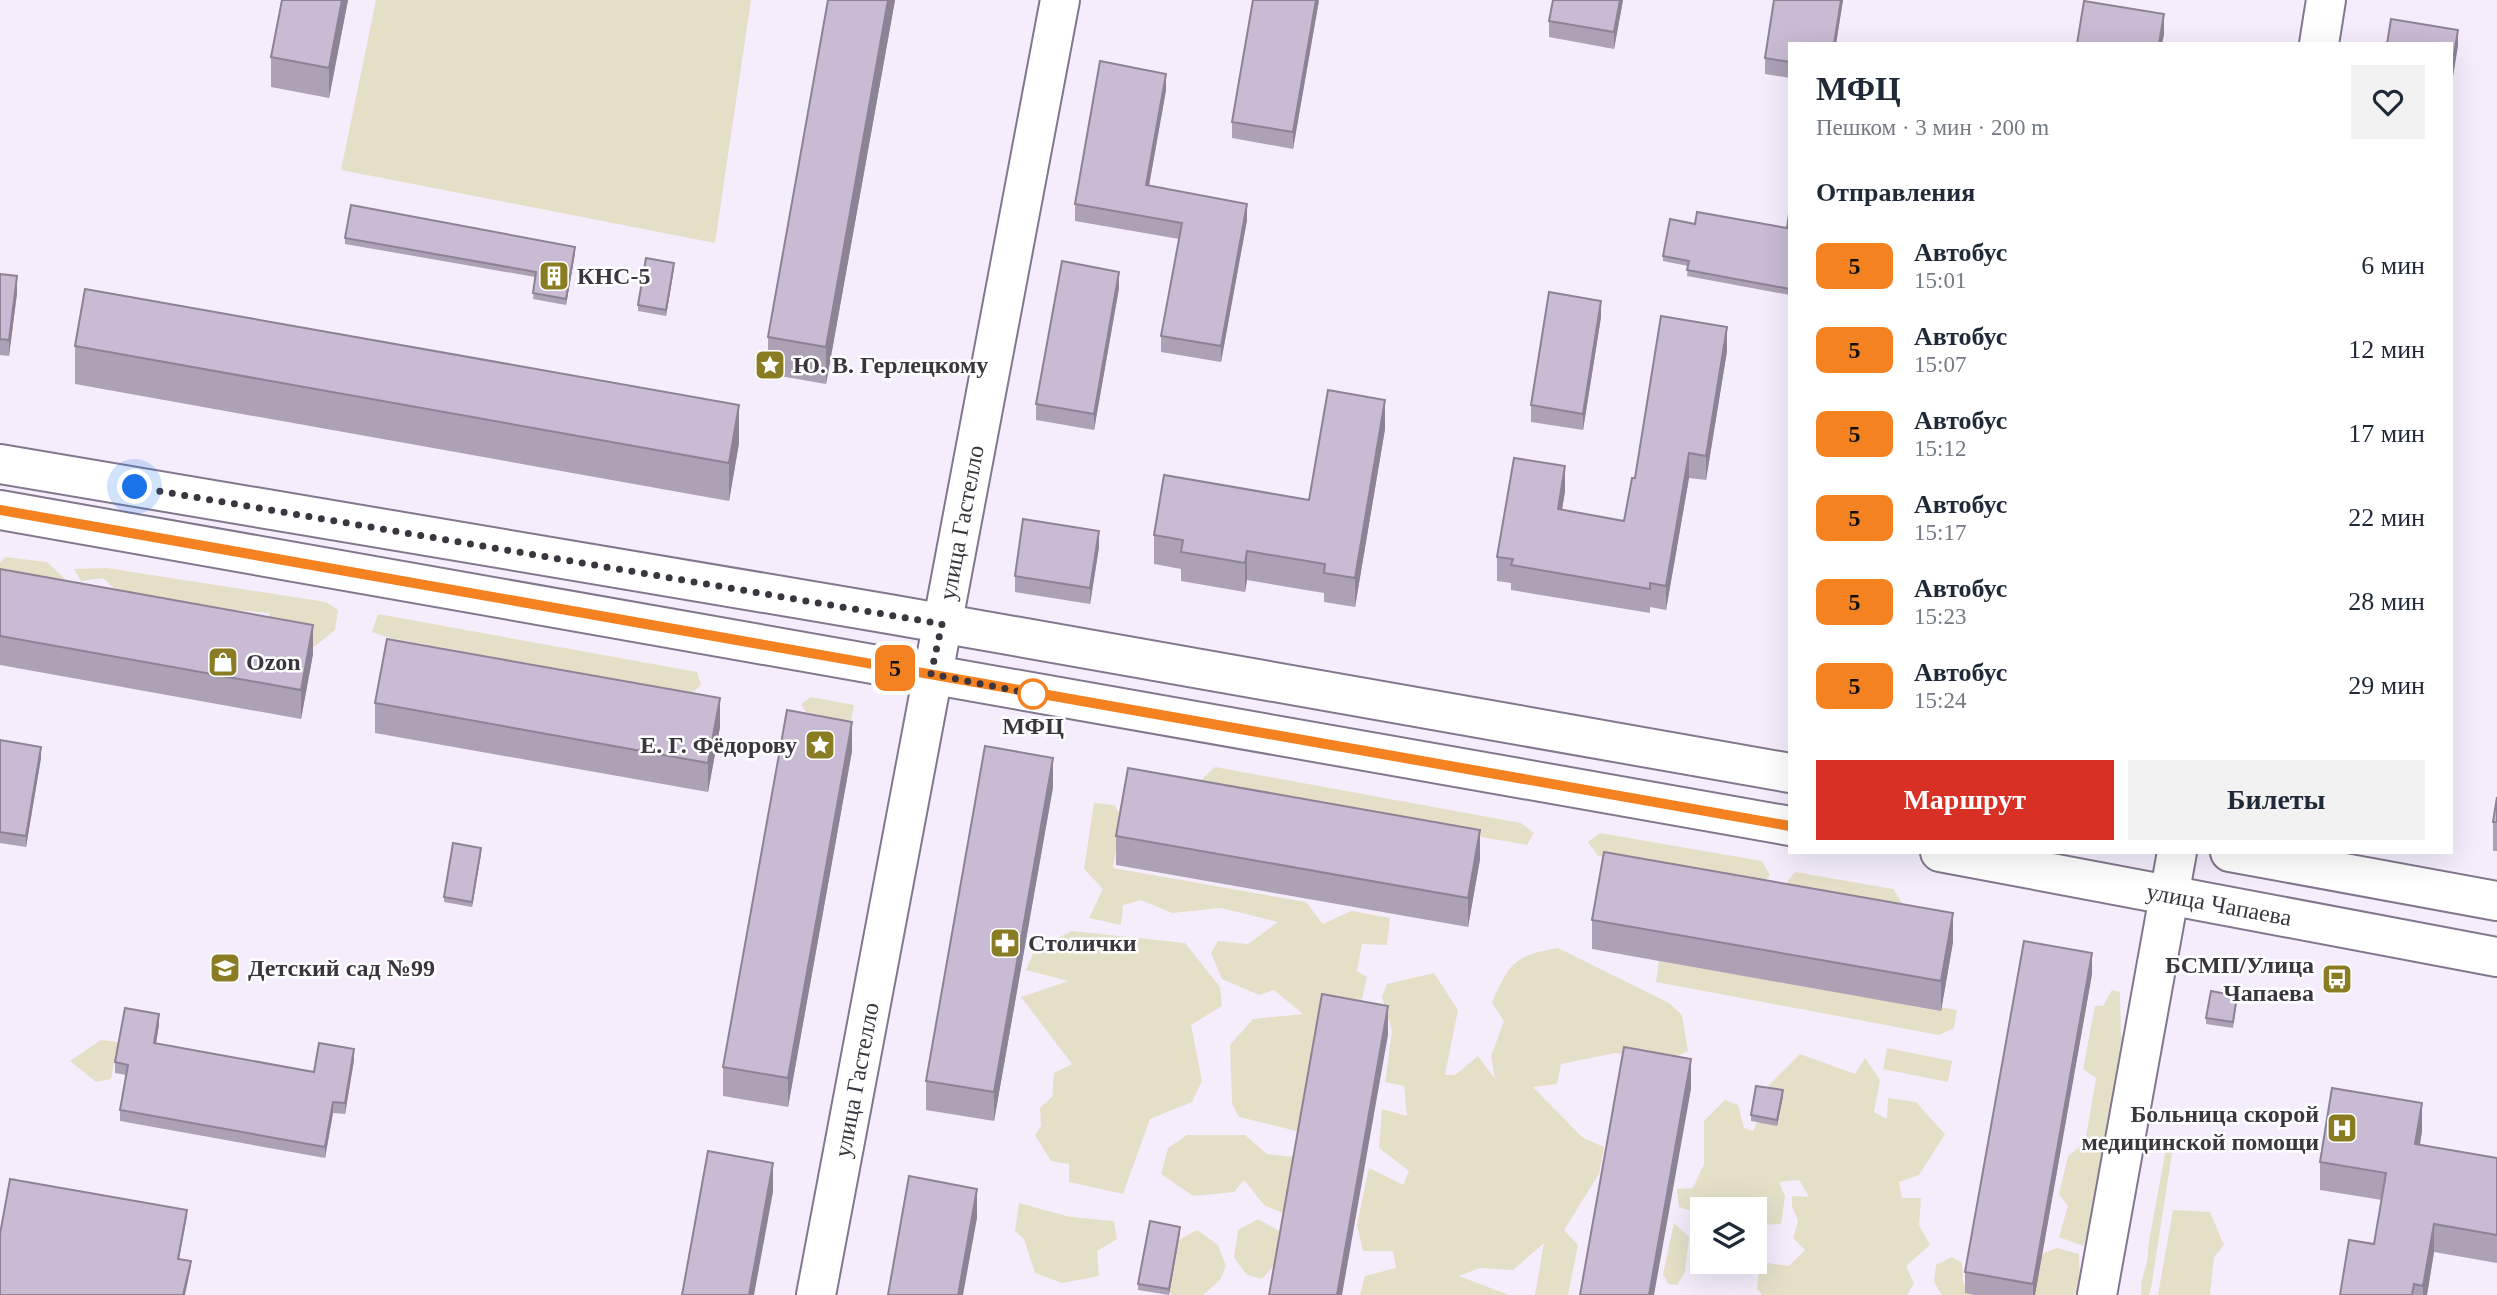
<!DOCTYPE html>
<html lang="ru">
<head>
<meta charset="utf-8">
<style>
	body { margin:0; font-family:Georgia,serif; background:#f2f2f3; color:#1f2937; height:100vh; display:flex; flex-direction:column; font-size:26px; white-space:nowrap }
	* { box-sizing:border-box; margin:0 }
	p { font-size:23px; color:#747a83 }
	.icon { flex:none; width:38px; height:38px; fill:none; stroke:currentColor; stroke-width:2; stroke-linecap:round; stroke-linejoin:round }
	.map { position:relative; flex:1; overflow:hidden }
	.side { position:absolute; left:1788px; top:42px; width:665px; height:812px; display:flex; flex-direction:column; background:#fff; border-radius:0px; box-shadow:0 7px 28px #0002 }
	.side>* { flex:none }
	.badge { padding:0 14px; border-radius:10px; font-size:24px; line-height:46px }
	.fabs { position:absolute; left:1690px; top:1197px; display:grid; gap:14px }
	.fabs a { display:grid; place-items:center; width:77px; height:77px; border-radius:0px; background:#fff; box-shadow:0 7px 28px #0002; font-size:35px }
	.you { position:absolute; width:35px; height:35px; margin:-18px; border:5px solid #fff; border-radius:50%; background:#1a73e8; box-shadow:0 0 0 10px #1a73e833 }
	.map>.badge { position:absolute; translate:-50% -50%; box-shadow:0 0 0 4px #fff }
	h2 { padding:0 28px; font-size:26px; line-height:63px }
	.round { display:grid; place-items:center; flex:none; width:74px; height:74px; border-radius:0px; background:#f2f2f3 }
	.overview { display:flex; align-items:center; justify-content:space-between; height:119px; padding:0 28px }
	h1 { font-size:33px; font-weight:600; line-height:52px }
	.action { display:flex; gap:14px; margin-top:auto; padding:14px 28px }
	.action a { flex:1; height:80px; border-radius:0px; background:#d93025; color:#fff; font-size:28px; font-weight:600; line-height:80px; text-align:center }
	.action a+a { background:#f2f2f3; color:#1f2937 }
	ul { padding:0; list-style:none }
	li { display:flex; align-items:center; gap:21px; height:84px; padding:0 28px }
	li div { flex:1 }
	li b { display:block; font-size:26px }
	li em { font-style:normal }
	li .badge { min-width:77px; font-weight:700; text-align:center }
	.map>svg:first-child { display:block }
</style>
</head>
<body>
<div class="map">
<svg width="2497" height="1295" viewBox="0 0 2497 1295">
	<rect width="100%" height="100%" fill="#f5edfc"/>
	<g fill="#e4e0c8">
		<path d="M376,0H751L715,243L341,170Z"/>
		<path d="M5,557L47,562L67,581L0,593V563Z"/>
		<path d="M107,568L326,602L338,610L335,630L314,647L264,624L270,613L128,601L103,578L81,581L74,569Z"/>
		<path d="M378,614L697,672L701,685L692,693L390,638L372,632Z"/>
		<path d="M811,697L854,705L851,722L806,712L801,704Z"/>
		<path d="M1215,767L1521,823L1534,833L1527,845L1217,791L1202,779Z"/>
		<path d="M1094,803L1115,805L1121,817L1113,868L1306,902L1323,924L1351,911L1390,918L1387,945L1362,944L1357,971L1367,977L1362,999L1322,1010L1297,1131L1239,1117L1232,1104L1230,1045L1253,1019L1303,1014L1274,990L1259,995L1222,979L1211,953L1218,941L1248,944L1278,922L1221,908L1172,913L1141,900L1123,905L1121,925L1089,918L1103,889L1084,869Z"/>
		<path d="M1600,833L1762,861L1770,875L1763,884L1598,856L1588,842Z"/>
		<path d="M1795,872L1893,889L1903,904L1893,911L1792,889L1787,882Z"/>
		<path d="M1072,931L1185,943L1220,987L1222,1006L1191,1025L1202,1081L1192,1102L1150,1119L1123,1194L1069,1182V1164L1051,1161L1035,1135L1041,1126L1040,1108L1052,1097L1054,1073L1072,1064L1021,997L1068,981L1026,970L1035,949Z"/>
		<path d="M1558,948L1669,1003L1682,1015L1688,1051L1670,1060L1615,1053L1561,1064L1557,1084L1533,1087L1582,1137L1604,1147L1599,1174L1564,1230L1578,1245L1568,1295H1535L1544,1243L1513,1270L1480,1268L1459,1276L1509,1295H1360L1365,1276L1396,1268L1393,1251H1363L1357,1225L1369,1168L1403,1185L1409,1171L1379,1148L1382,1109L1407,1116L1404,1086L1385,1082L1392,1031L1382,997L1387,984L1434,973L1458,1010L1445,1075H1455L1478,1056L1495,1079L1491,1056L1504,1021L1492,1003C1509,963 1515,955 1558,948Z"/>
		<path d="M1659,961L1940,1010L1941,1007L1957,1010L1954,1028L1939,1035L1656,982Z"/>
		<path d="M2112,990L2120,992L2121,1036L2127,1043L2094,1215L2083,1246L2059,1237L2068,1206L2059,1194L2068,1156L2085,1143L2096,1078L2083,1069L2095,1006H2103Z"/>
		<path d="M101,1040L118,1042L111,1079L96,1082L70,1061Z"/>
		<path d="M1887,1048L1952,1061L1948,1082L1883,1069Z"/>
		<path d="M1800,1054L1855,1074L1865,1058L1880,1080L1874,1112L1887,1119L1888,1098L1916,1102L1945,1134L1919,1175L1899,1182L1902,1198H1921L1919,1225L1930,1245L1906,1266L1914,1283L1907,1295H1762L1757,1289L1760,1262L1789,1266L1805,1250L1793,1238L1798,1221L1792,1206V1196L1809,1197L1799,1180L1779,1182L1785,1196L1781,1224L1755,1225V1209H1703V1215L1679,1207L1677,1189L1693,1188L1704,1164V1121L1725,1100L1738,1105L1744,1128L1753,1131L1764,1108L1780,1092L1768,1086Z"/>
		<path d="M2175,1134L2151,1289L2149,1295H2142C2138,1278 2150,1264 2148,1247L2166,1148Z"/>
		<path d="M1187,1135H1245L1267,1154L1295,1157L1285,1214L1264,1205L1244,1180L1234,1192L1193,1196L1161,1174L1168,1148Z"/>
		<path d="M1019,1203L1070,1217L1114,1221L1117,1239L1097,1251L1099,1276L1062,1283L1035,1273L1024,1239L1015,1231Z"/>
		<path d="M2173,1210L2210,1212L2224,1245L2214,1257L2210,1295H2158Z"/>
		<path d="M1258,1219L1281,1232L1275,1264L1262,1279L1247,1275L1234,1258L1238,1230Z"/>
		<path d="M1674,1223L1689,1237L1685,1272L1677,1285L1668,1284L1663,1274Z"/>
		<path d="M1197,1230L1218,1245L1226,1266L1220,1280L1203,1295H1172L1163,1280L1175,1242Z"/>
		<path d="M2057,1248L2079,1254L2080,1290L2074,1295H2028L2029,1259Z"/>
		<path d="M1952,1257L1962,1263L1963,1283L1973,1295H1942L1934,1282L1936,1265Z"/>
	</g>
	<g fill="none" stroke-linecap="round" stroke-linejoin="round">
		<g stroke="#82778d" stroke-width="42">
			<g id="minor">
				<path d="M2319,44L2326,0"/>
				<path d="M0,464L889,614L1790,773"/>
				<path d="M0,510L1790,826"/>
				<path id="s1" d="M1940,852L2497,957"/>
				<path d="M2230,852L2497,901"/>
				<path id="s2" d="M816,1295L1060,0"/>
				<path d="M2097,1295L2177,852"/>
			</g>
		</g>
		<use href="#minor" stroke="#fff" stroke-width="38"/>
	</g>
	<g fill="#aca1b5">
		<path d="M348,0L329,98L271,87V57Z"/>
		<path d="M828,0H895L826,384L768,374V337Z"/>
		<path d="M1319,0L1293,149L1232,138V122Z"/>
		<path d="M1553,0H1623L1614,49L1549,37V21Z"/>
		<path d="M1774,0H1843L1836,44H1790V78L1765,74V58Z"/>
		<path d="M1166,90L1149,186L1247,220L1221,362L1161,352V336L1179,239L1075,221V204Z"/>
		<path d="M1790,207V295L1687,276L1688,266L1663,261V256L1695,224L1787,228Z"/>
		<path d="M345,238L575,253L566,305L533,299L535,277L345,244Z"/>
		<path d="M674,268L666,316L638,311V305Z"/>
		<path d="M0,274L17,293L9,356L0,355Z"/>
		<path d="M1119,288L1094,430L1036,420V404Z"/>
		<path d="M1601,317L1583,430L1531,422V405Z"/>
		<path d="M75,346L739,443L729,501L75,384Z"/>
		<path d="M1727,351L1706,480L1689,478L1666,610L1650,607V613L1511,590V583L1497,581V557L1565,491L1562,510L1624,521L1635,478Z"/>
		<path d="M1385,429L1355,607L1324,602V593L1247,580L1245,592L1181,581V569L1154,564V535L1309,500Z"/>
		<path d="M1099,547L1090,604L1015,592V576Z"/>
		<path d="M0,569L313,654L301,719L0,665Z"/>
		<path d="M375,703L720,727L708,792L375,733Z"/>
		<path d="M0,740L41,758L26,847L0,843Z"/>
		<path d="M852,751L788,1107L723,1096V1067Z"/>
		<path d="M1053,787L994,1121L926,1110V1081Z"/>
		<path d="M2497,797V851H2493V822Z"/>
		<path d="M1116,836L1480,859L1468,927L1116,865Z"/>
		<path d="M481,853L472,907L444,902V897Z"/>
		<path d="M1592,920L1953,942L1941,1011L1592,949Z"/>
		<path d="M2092,974L2035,1295H1974L1965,1293V1272Z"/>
		<path d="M2237,1001L2233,1028L2206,1024V1018Z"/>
		<path d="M159,1025L156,1044L314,1072L354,1060L345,1114L333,1113L325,1158L120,1121V1110L126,1075L115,1073V1062Z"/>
		<path d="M1783,1096L1777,1126L1751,1121V1115Z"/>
		<path d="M2422,1131L2420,1145L2497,1158V1263L2434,1252L2427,1295H2340L2374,1244L2382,1200L2320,1190V1162Z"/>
		<path d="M1180,1232L1169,1295L1138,1290V1284Z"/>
	</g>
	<g fill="#8c8394">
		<path d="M342,0H348L329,98V68Z"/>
		<path d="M888,0H895L826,384V347Z"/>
		<path d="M1316,0H1319L1293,149V132Z"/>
		<path d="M1620,0H1623L1614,49V32Z"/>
		<path d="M1841,0H1843L1836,44H1834Z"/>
		<path d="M2164,14V35L2162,44H2159Z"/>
		<path d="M2458,30V46L2452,83V67Z"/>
		<path d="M1166,74V90L1146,202V185Z"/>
		<path d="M1247,204V220L1221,362V346Z"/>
		<path d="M575,247V253L566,305V299Z"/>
		<path d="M674,263V268L666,316V310Z"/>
		<path d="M1119,272V288L1094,430V414Z"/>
		<path d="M17,276V293L9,356V340Z"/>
		<path d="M1601,301V317L1583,430V414Z"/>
		<path d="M1727,327V351L1706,480V456Z"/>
		<path d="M1385,400V429L1355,607V578Z"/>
		<path d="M739,405V443L729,501V463Z"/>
		<path d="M1689,453V478L1666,610V586Z"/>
		<path d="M1565,466V491L1558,534V509Z"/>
		<path d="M1099,531V547L1090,604V588Z"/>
		<path d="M1247,551V580L1245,592V563Z"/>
		<path d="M313,625V654L301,719V690Z"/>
		<path d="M720,698V727L708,792V763Z"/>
		<path d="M852,722V751L788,1107V1078Z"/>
		<path d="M41,747V758L26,847V836Z"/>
		<path d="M1053,758V787L994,1121V1092Z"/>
		<path d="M1480,830V859L1468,927V898Z"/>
		<path d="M481,848V853L472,907V902Z"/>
		<path d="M1953,913V942L1941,1011V981Z"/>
		<path d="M2092,953V974L2035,1295H2033V1284Z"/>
		<path d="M1388,1006V1035L1342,1295H1337Z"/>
		<path d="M159,1014V1025L154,1054V1043Z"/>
		<path d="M354,1049V1060L345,1114V1103Z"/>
		<path d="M1691,1059V1089L1654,1295H1649Z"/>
		<path d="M1783,1090V1096L1777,1126V1120Z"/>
		<path d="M333,1102V1113L325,1158V1147Z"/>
		<path d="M2422,1103V1131L2415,1172V1144Z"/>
		<path d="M773,1163V1192L754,1295H749Z"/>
		<path d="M977,1189V1218L963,1295H958Z"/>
		<path d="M187,1210V1216L178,1264V1259Z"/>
		<path d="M2434,1224V1252L2427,1295H2423V1286Z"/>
		<path d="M1180,1227V1232L1169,1295V1289Z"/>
		<path d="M191,1261V1266L185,1295H183Z"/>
	</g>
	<g fill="#c8bbd3" stroke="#8c8394" stroke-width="2">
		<path d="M282,0H342L329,68L271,57Z"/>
		<path d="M828,0H888L826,347L768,337Z"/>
		<path d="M1253,0H1316L1293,132L1232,122Z"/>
		<path d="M1553,0H1620L1614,32L1549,21Z"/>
		<path d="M1774,0H1841L1834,44H1790V62L1765,58Z"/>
		<path d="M2084,1L2164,14L2159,44H2077Z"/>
		<path d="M2391,19L2458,30L2452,67V44H2387Z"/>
		<path d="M1100,61L1166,74L1146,185L1247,204L1221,346L1161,336L1182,223L1075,204Z"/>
		<path d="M351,205L575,247L566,299L533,293L536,272L345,238Z"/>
		<path d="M1790,207V289L1687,270L1689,261L1663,256L1670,219L1695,224L1697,212L1787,228Z"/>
		<path d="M646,258L674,263L666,310L638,305Z"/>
		<path d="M1062,261L1119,272L1094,414L1036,404Z"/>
		<path d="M0,274L17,276L9,340L0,339Z"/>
		<path d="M85,289L739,405L729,463L75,346Z"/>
		<path d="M1549,292L1601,301L1583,414L1531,405Z"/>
		<path d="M1661,316L1727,327L1706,456L1689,453L1666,586L1650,583V589L1511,565L1513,559L1497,557L1514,458L1565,466L1558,509L1624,521L1632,478H1635Z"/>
		<path d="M1328,390L1385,400L1355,578L1324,573L1325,564L1247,551L1245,563L1181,552L1183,540L1154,535L1164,475L1309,500Z"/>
		<path d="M1023,519L1099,531L1090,588L1015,576Z"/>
		<path d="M0,569L313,625L301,690L0,636Z"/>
		<path d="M387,639L720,698L708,763L375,703Z"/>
		<path d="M787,710L852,722L788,1078L723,1067Z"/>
		<path d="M0,740L41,747L26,836L0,832Z"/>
		<path d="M985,746L1053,758L994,1092L926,1081Z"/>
		<path d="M1128,768L1480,830L1468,898L1116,836Z"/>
		<path d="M2497,797V822H2493Z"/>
		<path d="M453,843L481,848L472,902L444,897Z"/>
		<path d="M1604,852L1953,913L1941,981L1592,920Z"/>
		<path d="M2024,941L2092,953L2033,1284L1965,1272Z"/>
		<path d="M2211,991L2237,996L2233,1022L2206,1018Z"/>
		<path d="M1322,994L1388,1006L1337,1295H1269Z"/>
		<path d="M125,1008L159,1014L154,1043L314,1072L319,1043L354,1049L345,1103L333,1102L325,1147L120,1110L128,1065L115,1062Z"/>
		<path d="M1624,1047L1691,1059L1649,1295H1580Z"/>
		<path d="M1756,1086L1783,1090L1777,1120L1751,1115Z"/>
		<path d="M2332,1088L2422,1103L2415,1144L2497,1158V1235L2434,1224L2423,1286L2414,1284L2412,1295H2340L2349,1240L2374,1244L2386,1173L2320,1162Z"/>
		<path d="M708,1151L773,1163L749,1295H682Z"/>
		<path d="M909,1176L977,1189L958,1295H888Z"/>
		<path d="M10,1179L187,1210L178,1259L191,1261L183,1295H0V1234Z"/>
		<path d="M1150,1221L1180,1227L1169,1289L1138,1284Z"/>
	</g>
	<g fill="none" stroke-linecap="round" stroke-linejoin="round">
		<g stroke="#fff" stroke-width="16">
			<path id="line" d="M0,510L1790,826"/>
		</g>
		<use href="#line" stroke="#f58220" stroke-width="10"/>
		<path stroke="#3a353e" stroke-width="7" stroke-dasharray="0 12.6" d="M135,487L942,624L931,674L1033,694"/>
	</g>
	<defs>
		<g id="building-square" transform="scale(1.575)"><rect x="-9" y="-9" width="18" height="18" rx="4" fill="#8a7c22" stroke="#fff"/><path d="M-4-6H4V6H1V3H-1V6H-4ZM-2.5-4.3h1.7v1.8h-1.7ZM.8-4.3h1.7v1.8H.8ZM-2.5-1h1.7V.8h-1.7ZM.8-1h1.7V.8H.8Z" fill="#fff"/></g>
		<g id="sight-square" transform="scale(1.575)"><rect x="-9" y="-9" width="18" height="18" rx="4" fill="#8a7c22" stroke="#fff"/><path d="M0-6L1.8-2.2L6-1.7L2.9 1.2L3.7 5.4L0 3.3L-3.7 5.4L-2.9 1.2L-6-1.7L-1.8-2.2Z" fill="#fff"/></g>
		<g id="shop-square" transform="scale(1.575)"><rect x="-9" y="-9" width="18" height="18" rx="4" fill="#8a7c22" stroke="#fff"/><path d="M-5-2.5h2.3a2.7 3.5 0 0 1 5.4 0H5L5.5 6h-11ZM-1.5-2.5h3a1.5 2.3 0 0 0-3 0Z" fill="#fff"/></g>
		<g id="pharmacy-square" transform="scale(1.575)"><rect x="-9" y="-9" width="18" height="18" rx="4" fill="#8a7c22" stroke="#fff"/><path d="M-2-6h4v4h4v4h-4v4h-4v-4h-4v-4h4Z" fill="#fff"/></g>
		<g id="school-square" transform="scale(1.575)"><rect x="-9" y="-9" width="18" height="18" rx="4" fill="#8a7c22" stroke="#fff"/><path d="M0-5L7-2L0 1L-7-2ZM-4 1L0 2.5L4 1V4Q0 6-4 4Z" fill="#fff"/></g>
		<g id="bus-square" transform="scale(1.575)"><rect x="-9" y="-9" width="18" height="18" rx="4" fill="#8a7c22" stroke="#fff"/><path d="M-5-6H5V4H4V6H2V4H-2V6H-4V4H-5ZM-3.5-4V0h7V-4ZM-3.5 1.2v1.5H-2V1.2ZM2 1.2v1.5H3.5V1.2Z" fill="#fff"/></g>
		<g id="hospital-square" transform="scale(1.575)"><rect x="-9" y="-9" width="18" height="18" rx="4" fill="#8a7c22" stroke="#fff"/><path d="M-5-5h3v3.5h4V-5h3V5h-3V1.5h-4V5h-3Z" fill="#fff"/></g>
	</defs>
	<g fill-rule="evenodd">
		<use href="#building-square" x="554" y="276"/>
		<use href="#sight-square" x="770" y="365"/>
		<use href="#shop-square" x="223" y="662"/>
		<use href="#sight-square" x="820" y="745"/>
		<use href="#pharmacy-square" x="1005" y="943"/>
		<use href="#school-square" x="225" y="968"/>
		<use href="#bus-square" x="2337" y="979"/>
		<use href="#hospital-square" x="2342" y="1128"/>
	</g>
	<circle fill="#fff" stroke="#f58220" stroke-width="3.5" cx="1033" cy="694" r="14"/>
	<g text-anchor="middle" stroke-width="5" stroke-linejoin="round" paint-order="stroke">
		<g font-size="24" font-weight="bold" fill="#3a353e" stroke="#fff" text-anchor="start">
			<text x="577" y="284">КНС-5</text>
			<text x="793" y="373">Ю. В. Герлецкому</text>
			<text x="246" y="670">Ozon</text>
			<text x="797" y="753" text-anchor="end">Е. Г. Фёдорову</text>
			<text x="1028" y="951">Столички</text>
			<text x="2314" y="973" text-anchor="end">БСМП/Улица<tspan x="2314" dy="28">Чапаева</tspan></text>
			<text x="248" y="976">Детский сад №99</text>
			<text x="2319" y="1122" text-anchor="end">Больница скорой<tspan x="2319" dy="28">медицинской помощи</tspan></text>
		</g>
		<g font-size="24" fill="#3a353e" stroke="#fff">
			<text dy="8" stroke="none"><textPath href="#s2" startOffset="786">улица Гастелло</textPath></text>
			<text dy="8" stroke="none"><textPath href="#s1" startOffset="284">улица Чапаева</textPath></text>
			<text dy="8" stroke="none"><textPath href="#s2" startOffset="219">улица Гастелло</textPath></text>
		</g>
		<g font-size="24" font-weight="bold" fill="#3a353e" stroke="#fff">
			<text x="1033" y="734">МФЦ</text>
		</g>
	</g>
</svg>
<div class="fabs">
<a><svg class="icon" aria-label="layers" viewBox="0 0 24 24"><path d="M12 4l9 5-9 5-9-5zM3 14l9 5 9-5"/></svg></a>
</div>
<div class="you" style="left:135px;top:487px"></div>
<b class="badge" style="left:895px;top:668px;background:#f58220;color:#111">5</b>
<section class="side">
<div class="overview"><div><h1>МФЦ</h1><p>Пешком · 3 мин · 200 m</p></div><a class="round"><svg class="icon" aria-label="heart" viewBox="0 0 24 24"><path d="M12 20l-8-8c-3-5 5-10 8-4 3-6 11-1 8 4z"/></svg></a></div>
<h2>Отправления</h2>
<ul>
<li><span class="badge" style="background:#f58220;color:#111">5</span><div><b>Автобус</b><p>15:01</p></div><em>6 мин</em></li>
<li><span class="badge" style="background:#f58220;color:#111">5</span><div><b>Автобус</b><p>15:07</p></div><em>12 мин</em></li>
<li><span class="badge" style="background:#f58220;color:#111">5</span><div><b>Автобус</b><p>15:12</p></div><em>17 мин</em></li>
<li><span class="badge" style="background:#f58220;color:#111">5</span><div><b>Автобус</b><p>15:17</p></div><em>22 мин</em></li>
<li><span class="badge" style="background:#f58220;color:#111">5</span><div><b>Автобус</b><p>15:23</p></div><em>28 мин</em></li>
<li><span class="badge" style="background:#f58220;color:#111">5</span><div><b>Автобус</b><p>15:24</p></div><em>29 мин</em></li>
</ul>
<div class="action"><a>Маршрут</a><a>Билеты</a></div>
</section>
</div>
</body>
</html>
